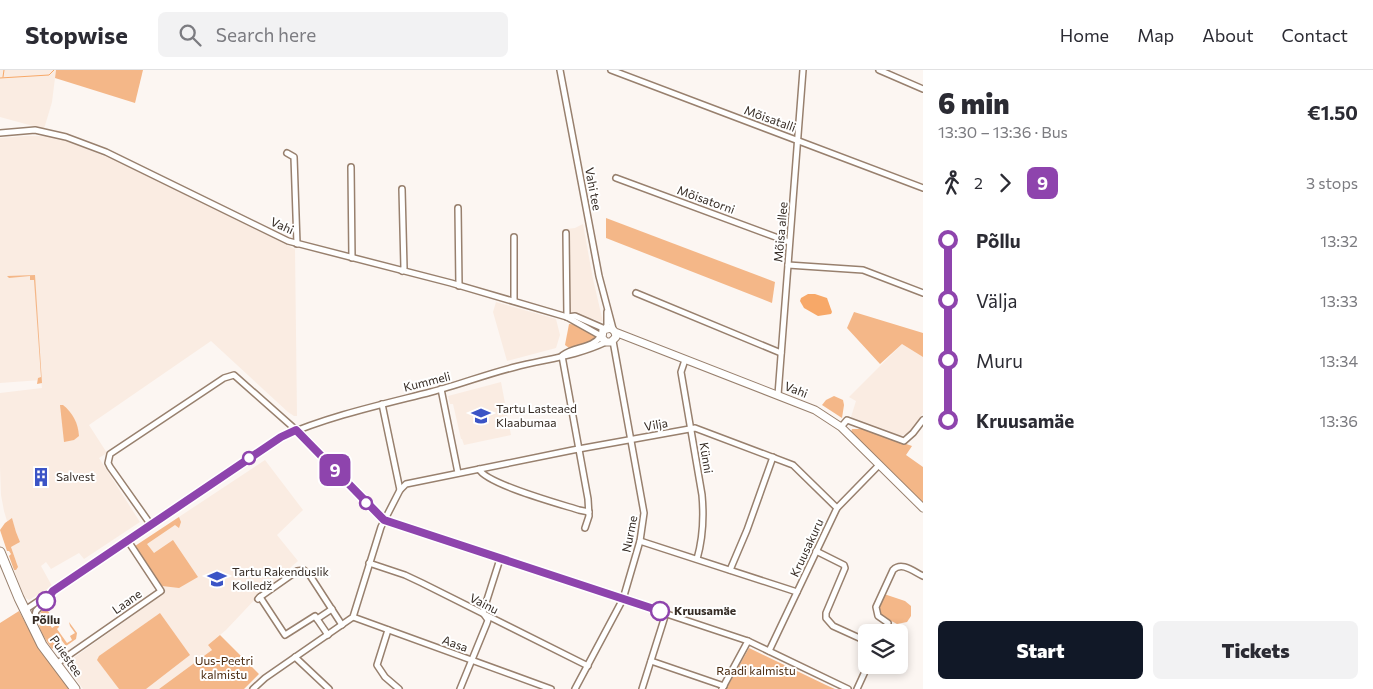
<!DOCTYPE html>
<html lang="en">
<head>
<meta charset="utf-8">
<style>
	body { margin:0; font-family:Commissioner,sans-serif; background:#f2f2f3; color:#2b2b33; height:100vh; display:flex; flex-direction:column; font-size:19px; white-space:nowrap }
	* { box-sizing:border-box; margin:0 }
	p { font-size:16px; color:#7c7c81 }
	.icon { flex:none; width:28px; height:28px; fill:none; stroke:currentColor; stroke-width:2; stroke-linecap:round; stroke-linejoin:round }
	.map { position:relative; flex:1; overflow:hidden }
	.side { display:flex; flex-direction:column; background:#fff; width:450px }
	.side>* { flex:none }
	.badge { padding:0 10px; border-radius:8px; font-size:18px; line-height:32px }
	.tools { position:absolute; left:858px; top:554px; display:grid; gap:10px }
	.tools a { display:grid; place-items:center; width:50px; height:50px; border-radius:8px; background:#fff; box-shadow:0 2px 8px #0003; font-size:25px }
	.map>.badge { position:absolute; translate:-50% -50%; box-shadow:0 0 0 2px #fff }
	.legs { display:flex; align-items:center; gap:8px; height:55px; padding:0 15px; font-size:16px }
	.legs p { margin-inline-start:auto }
	.head { display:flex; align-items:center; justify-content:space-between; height:85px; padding:0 15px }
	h1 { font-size:28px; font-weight:800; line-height:38px }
	.button { display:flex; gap:10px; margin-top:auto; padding:10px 15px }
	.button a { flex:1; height:58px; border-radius:8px; background:#111827; color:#fff; font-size:20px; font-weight:800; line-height:58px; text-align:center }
	.button a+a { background:#f2f2f3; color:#2b2b33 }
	ul { padding:0 15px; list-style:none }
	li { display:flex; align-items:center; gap:18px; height:60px; font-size:19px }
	li i { display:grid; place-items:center; width:8px; height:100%; margin:0 6px; background:currentColor }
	li i::after { content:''; width:12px; height:12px; margin:-6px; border:4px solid; border-radius:50%; background:#fff }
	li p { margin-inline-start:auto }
	li:first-child i { background:linear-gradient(#0000 50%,currentColor 0) }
	li:last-child i { background:linear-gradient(currentColor 50%,#0000 0) }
	header { display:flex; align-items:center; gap:30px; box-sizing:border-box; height:70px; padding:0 25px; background:#fff; border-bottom:1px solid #e1e1e2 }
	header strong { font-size:24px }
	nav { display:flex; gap:28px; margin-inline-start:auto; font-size:18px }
	.search { width:350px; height:45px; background:#f2f2f3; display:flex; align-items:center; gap:12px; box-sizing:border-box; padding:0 18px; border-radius:8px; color:#7c7c81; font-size:19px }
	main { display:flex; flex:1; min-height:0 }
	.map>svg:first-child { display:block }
</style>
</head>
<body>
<header>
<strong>Stopwise</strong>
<div class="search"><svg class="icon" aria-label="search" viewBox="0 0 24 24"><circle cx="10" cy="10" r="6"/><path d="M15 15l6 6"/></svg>Search here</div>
<nav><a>Home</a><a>Map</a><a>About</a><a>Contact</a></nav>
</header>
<main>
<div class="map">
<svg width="923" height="619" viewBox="0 0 923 619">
	<rect width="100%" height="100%" fill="#fcf6f2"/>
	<g fill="#faece2">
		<path d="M0,0H56L52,32L44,59L0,47Z"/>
		<path d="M26,66H51L79,76L114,90L295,179L297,346H294L288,342L211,271L89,355L107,383L99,388L140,452L84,489L79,483L51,499L46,492L41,496L52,516L29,530L24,527L14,500L17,494L11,477L20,472L16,462L12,449L7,451L4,441L1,425L0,397V323L42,318L41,310L0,313V68Z"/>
		<path d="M583,154L593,209L603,252L566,241V159L575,158Z"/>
		<path d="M496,232L556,249L560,265L556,278L507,291L493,242Z"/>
		<path d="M902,274L923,287V343L911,362L901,366L851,347L856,331L849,327Z"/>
		<path d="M501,312L511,365L464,375L462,369H461L453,334H450L448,326Z"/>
		<path d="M265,390L303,440L277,465L298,491L262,522L226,560L208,575L212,580L159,619H83L65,594L166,522L135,476Z"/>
	</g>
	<g fill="#f4b788">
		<path d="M56,0H143L135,33L55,8Z"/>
		<path d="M606,148L775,212L772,233L606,168Z"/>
		<path d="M35,205L42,313L37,314L38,308L41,307L34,210H30V206L9,208L7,206Z"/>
		<path d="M854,242L923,263V287L902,274L880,294L847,258Z"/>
		<path d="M569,254C579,254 589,260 596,266L594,271L569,278L565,275Z"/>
		<path d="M834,326L843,330L844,335L842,348L822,335L826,330Z"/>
		<path d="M60,335H63C73,343 78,353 79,366L74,370L64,372Z"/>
		<path d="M852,359H863L912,376L906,385L923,397V435L851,362Z"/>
		<path d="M179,447L181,452L179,458L175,455L147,474L154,483L173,470L198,507L179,518L162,516L135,476Z"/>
		<path d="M12,448L16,462L20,472L11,477L18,497L16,500H14L9,486L11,484L9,481H7L0,460L5,453Z"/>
		<path d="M884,524L905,531L911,536V546L907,552L897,554L880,545L878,538Z"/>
		<path d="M43,539L48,541L50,544L45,547L52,558L58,554L59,557L57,559L67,573L72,570L70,566L75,563L70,556L69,552L77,563L76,569L66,576L59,567L55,576L52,579C44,567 32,552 43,539Z"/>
		<path d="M19,541L39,578L69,619H0V553Z"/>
		<path d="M160,543L190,585L146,619H119L97,590L99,586Z"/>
		<path d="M220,565L259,604L244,619H159L212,580L208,575Z"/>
		<path d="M749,578L826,615L835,619H726Z"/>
	</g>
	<path fill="#f7a868" d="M808,224H815L827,228L832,242L831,244L818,246L804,238L800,231L801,228Z"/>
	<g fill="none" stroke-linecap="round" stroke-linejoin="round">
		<g stroke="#f7a868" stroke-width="1">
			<path d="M3,7L4,0"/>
			<path d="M0,8L49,5L54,0"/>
		</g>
		<g stroke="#98806e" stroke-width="8">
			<g id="street">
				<path d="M560,0L599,206L613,259"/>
				<path d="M611,0L923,118"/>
				<path d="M879,0L923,19"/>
				<path d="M0,63L35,60L66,67L106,82L288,171L451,213L567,247L575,246L605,259L607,255V242"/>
				<path d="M287,83L294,87L297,174"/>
				<path d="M351,97L352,188"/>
				<path d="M616,108L789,172"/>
				<path d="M402,119L404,198L402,201"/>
				<path d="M458,138L459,216"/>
				<path d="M566,163L567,247"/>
				<path d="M788,195L863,200L923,223"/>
				<path d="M636,223L781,283"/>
				<path d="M514,231V167"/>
				<path d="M563,285C575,276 592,279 601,266L567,247"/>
				<path d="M562,286L588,429L589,446L585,458"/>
				<path d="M685,290L681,302L702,425C704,447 703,468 697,489"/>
				<path d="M441,319L458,403"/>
				<path d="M778,325L803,0"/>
				<path d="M841,357L847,350L904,371L913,363L923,350"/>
				<path d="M479,399C486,414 560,434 579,440L589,442"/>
				<path d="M400,420L406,414L573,380L695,358L793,395L837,438"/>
				<path d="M151,455L110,397L108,393L110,384L224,308L234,305L304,367L384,450L748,571L848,619"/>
				<path d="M640,471L797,522"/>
				<path d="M816,481L844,495L845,498L826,543V548L833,556L866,571"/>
				<path d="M369,493L405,505L422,513L588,596"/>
				<path d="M730,500L747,460L773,387"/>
				<path d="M260,527L297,501L304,500L309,504L342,555"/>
				<path d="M258,529L260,527L285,565L315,546L328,565"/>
				<path d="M25,540L281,367C329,346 380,335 431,322C459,315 486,304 515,297C546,289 577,286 606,272"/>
				<path d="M353,547L551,619"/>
				<path d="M317,549L332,539"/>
				<path d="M33,554L36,541L50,526"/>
				<path d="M388,560L377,595L385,607L399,619"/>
				<path d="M883,562L888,553L878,546L876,537L893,500C902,491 914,502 923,506"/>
				<path d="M769,581L837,438L879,395"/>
				<path d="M295,587L329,619"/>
				<path d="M651,591L724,616"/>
				<path d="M56,594L161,521L128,471"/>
				<path d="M253,619L265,608L353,547L381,457L400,420L382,334"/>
				<path d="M460,619L487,553L488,550L483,543L484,539L500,489"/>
				<path d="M575,619L623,529L640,471L644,443L613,271"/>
				<path d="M642,619L666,543"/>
				<path d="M722,619L748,571"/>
				<path d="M857,619L868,595"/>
			</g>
		</g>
		<g stroke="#98806e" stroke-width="9">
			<path id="secondary" d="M615,262L616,267L611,272H606L602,268L603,260L611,258L615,262L815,340L841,357L923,438"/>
		</g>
		<g stroke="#98806e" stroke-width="11">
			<path id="highway" d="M0,482L19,528L42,575L75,619"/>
		</g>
		<use href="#street" stroke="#fff" stroke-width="5"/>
		<use href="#secondary" stroke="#fff" stroke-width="7"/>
		<use href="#highway" stroke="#fff" stroke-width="9"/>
	</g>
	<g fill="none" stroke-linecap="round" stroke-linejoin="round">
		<g stroke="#fff" stroke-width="11">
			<path id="line-1" d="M46,531L53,521L281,367L296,360L384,450L660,541"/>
		</g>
		<use href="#line-1" stroke="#8e44ad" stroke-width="8"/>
	</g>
	<defs>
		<g id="school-bare" transform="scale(1.5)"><path d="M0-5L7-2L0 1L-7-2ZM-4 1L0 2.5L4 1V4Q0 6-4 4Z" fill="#3b54c6" stroke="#fff" stroke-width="2.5" paint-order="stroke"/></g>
		<g id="building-bare" transform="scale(1.5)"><path d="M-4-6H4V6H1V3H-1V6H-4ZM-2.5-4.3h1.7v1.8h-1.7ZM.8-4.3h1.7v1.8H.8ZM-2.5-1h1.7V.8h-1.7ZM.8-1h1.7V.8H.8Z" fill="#3b54c6" stroke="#fff" stroke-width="2.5" paint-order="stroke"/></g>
		<g id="university-bare" transform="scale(1.5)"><path d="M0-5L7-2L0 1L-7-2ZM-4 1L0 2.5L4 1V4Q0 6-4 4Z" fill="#3b54c6" stroke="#fff" stroke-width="2.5" paint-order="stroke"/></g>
	</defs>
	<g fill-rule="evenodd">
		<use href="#school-bare" x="481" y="346"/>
		<use href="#building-bare" x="41" y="407"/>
		<use href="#university-bare" x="217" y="509"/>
	</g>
	<g fill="#fff" stroke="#8e44ad" stroke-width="2.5">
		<circle cx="249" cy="388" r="6"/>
		<circle cx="366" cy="433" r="6"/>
		<circle cx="46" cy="531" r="9"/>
		<circle cx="660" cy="541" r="9"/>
	</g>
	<g text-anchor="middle" stroke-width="4" stroke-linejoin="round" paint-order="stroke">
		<g font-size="12" fill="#352b24" stroke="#fff">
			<text transform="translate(770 49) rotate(20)" y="4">Mõisatalli</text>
			<text transform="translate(593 119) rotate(79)" y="4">Vahi tee</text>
			<text transform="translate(706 130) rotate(20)" y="4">Mõisatorni</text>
			<text transform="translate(282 156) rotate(24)" y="4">Vahi</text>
			<text transform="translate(781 162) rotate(-85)" y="4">Mõisa allee</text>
			<text transform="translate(427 312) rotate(-14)" y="4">Kummeli</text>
			<text transform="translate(796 320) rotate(21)" y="4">Vahi</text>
			<text transform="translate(656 355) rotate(-10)" y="4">Vilja</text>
			<text transform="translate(706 388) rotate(81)" y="4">Künni</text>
			<text transform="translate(630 464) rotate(-79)" y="4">Nurme</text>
			<text transform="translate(807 478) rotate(-65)" y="4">Kruusakuru</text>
			<text transform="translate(127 532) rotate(-35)" y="4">Laane</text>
			<text transform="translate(484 534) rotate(27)" y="4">Vainu</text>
			<text transform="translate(455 574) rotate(20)" y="4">Aasa</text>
			<text transform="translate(66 586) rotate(55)" y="4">Puiestee</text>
		</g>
		<g font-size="12" fill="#352b24" stroke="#fff" text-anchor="start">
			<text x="496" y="343">Tartu Lasteaed<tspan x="496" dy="14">Klaabumaa</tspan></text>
			<text x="56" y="411">Salvest</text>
			<text x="232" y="506">Tartu Rakenduslik<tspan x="232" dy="14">Kolledž</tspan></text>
		</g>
		<g font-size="12" font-weight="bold" fill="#352b24" stroke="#fff" text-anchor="start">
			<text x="674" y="545">Kruusamäe</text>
			<text x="46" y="554" text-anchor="middle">Põllu</text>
		</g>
		<g font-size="12" fill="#4a2a0f" stroke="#fff">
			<text x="224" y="595">Uus-Peetri<tspan x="224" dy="14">kalmistu</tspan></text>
			<text x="756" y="605">Raadi kalmistu</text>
		</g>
	</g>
</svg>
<div class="tools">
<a><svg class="icon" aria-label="layers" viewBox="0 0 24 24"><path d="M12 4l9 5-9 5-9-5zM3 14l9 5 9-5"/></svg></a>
</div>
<b class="badge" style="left:335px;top:400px;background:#8e44ad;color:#fff">9</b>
</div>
<section class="side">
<div class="head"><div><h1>6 min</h1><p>13:30 – 13:36 · Bus</p></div><b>€1.50</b></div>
<div class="legs"><svg class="icon" aria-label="walk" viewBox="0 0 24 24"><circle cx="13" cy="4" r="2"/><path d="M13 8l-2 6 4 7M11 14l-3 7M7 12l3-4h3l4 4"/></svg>2<svg class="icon" aria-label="forward" viewBox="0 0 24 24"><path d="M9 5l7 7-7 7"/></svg><b class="badge" style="background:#8e44ad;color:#fff">9</b><p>3 stops</p></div>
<ul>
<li><i style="color:#8e44ad"></i><b>Põllu</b><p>13:32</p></li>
<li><i style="color:#8e44ad"></i><span>Välja</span><p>13:33</p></li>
<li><i style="color:#8e44ad"></i><span>Muru</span><p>13:34</p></li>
<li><i style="color:#8e44ad"></i><b>Kruusamäe</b><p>13:36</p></li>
</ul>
<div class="button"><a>Start</a><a>Tickets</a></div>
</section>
</main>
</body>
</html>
